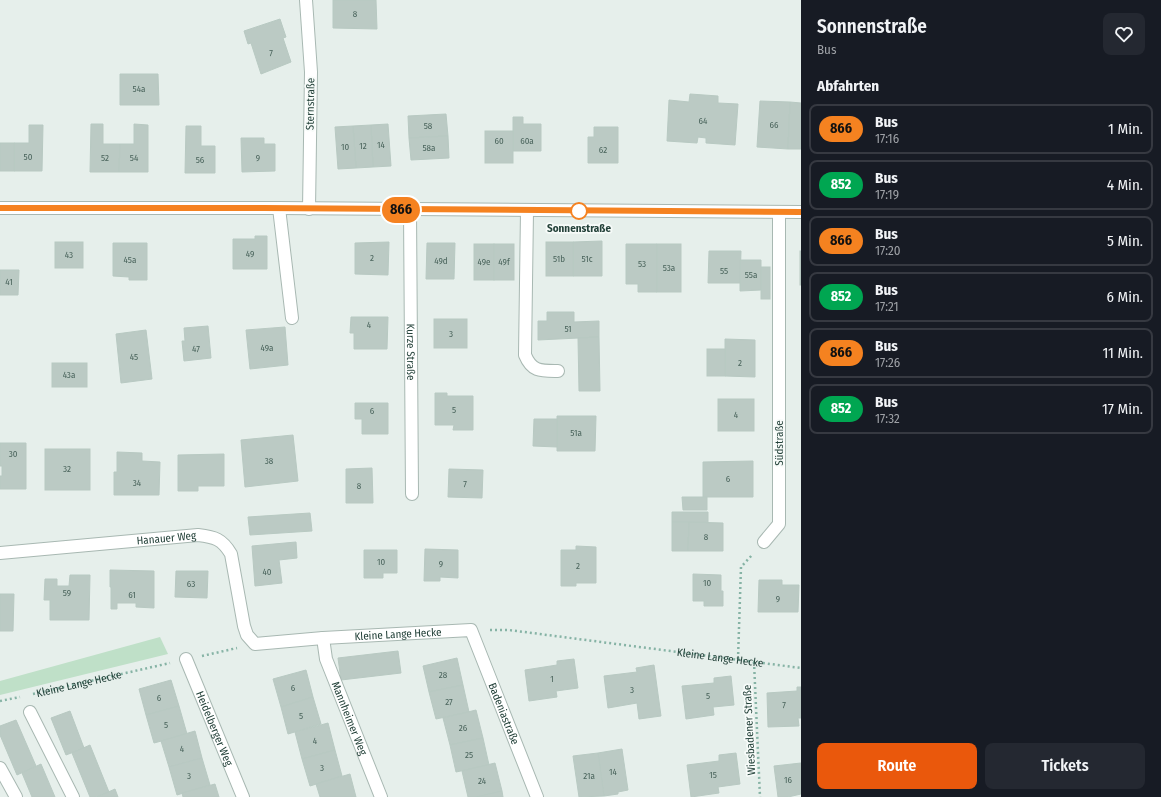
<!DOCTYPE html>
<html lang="de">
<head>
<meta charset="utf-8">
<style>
	body { margin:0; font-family:"Fira Sans Condensed",sans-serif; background:#242831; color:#f1f3f6; height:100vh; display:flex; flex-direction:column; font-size:15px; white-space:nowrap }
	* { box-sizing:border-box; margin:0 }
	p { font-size:13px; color:#9ea1a6 }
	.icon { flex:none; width:22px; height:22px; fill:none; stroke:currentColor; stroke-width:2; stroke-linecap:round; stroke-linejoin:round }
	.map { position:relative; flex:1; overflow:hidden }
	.sheet { display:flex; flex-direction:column; background:#171b24; width:360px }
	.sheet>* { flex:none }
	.badge { padding:0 8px; border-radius:13px; font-size:14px; line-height:26px }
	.map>.badge { position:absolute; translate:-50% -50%; box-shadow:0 0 0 2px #fff }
	h2 { padding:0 16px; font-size:15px; line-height:36px }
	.round { display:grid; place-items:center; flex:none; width:42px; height:42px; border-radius:8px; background:#242831 }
	.head { display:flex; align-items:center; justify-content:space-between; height:68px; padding:0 16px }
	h1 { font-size:19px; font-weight:600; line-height:30px }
	.button { display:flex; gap:8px; margin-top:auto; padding:8px 16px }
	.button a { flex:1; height:46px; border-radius:8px; background:#ea580c; color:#fff; font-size:16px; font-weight:600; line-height:46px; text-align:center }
	.button a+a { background:#242831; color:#f1f3f6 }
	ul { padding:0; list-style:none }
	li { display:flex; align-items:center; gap:12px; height:50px; margin:0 8px 6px; padding:0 8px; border:2px solid #363941; border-radius:8px }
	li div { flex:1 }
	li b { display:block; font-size:15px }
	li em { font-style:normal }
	li .badge { min-width:44px; font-weight:700; text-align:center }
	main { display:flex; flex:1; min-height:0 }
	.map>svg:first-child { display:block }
</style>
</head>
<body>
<main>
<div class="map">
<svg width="801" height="797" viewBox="0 0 801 797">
	<rect width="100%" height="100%" fill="#e6efeb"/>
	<path fill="#bfe0c8" d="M160,637L168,654L0,695V681Z"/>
	<g fill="#bbcac4" stroke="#b8c9c2">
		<path d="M333,0H376L377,29L333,28Z"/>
		<path d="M280,19L286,37L283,38L291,62L261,74L251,43L248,44L244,31Z"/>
		<path d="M120,74H158L159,105H120Z"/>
		<path d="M690,94L718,96V103L738,104L735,145L706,143V138L698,137L697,143L667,141L669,100L689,102Z"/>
		<path d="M760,101L790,102L788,149L757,147Z"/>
		<path d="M790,102L801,103V149H788Z"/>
		<path d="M446,114L448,136L409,138L408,116Z"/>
		<path d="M513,117H523V124H541V151H513Z"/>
		<path d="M91,124H103V144H120L119,172H90Z"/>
		<path d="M134,124L148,125V172H119L120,144H134Z"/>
		<path d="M388,124L391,166L373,167L371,125Z"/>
		<path d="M29,125H43L42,171H14V143H29Z"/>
		<path d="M371,125L373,167L356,168L353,126Z"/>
		<path d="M186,126H201V146H215V173H185Z"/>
		<path d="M353,126L356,168L338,169L335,127Z"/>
		<path d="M594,127H618V163H588V137H594Z"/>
		<rect x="485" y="131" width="28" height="32"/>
		<path d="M448,136L449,158L411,160L409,138Z"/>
		<path d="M241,138H264V144H275V171L242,172Z"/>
		<rect x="0" y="143" width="14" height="28"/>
		<path d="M255,236H267V269H233V239H255Z"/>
		<path d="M602,241V276H573V242Z"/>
		<rect x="55" y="242" width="28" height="26"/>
		<path d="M389,242L388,275L355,274V243Z"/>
		<rect x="546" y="242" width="27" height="34"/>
		<path d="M113,243H147V280H129V277L113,276Z"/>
		<path d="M427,243H455L454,279H426Z"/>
		<rect x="474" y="244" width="20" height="36"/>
		<rect x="494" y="244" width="20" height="36"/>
		<path d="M626,244H657V292H638V284H626Z"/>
		<rect x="657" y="244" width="24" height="48"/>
		<path d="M709,251H741L740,283H708Z"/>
		<rect x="800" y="251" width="1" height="34"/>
		<path d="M740,260H761V290L740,291Z"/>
		<rect x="761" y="267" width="9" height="32"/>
		<path d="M0,270H19L18,295H0Z"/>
		<path d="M547,312H574V322L599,321V337L538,340V321H547Z"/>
		<path d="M351,317H388L387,349H354V333H350Z"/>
		<rect x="434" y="319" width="33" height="29"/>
		<path d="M208,326L211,358L184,361L182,341H185L184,328Z"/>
		<path d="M285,327L288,365L250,369L246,330Z"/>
		<path d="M146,330L152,379L121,383L116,334Z"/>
		<path d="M599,337L600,391H579L578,338Z"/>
		<path d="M725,339L755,340V377L725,376Z"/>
		<rect x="707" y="349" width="18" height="27"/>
		<rect x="52" y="363" width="35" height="24"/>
		<path d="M435,393H447V396H473V430H453L454,425H435Z"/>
		<rect x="718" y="399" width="36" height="32"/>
		<path d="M355,403H388V434H362V419H355Z"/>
		<path d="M557,416H596L595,451H557Z"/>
		<path d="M534,419H557V447L533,446Z"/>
		<path d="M293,435L298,481L245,487L241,440Z"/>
		<path d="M0,443H26V489H0V476H2V466H0Z"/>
		<rect x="45" y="449" width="45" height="41"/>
		<path d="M117,452L142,453V461L160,462L159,495H114V472H117Z"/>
		<path d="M224,454V486H198V491H178V455Z"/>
		<path d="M753,461V497H703V462Z"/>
		<path d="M372,468L373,503H346V469Z"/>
		<path d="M449,469L483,470L482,498L448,497Z"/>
		<path d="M682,497H707V510H683Z"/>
		<path d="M672,512H708V523L672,522Z"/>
		<path d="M310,513L312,531L250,535L248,517Z"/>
		<path d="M672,522H689L688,551H672Z"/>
		<path d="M689,522L723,523V551H688Z"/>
		<path d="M296,542L297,558L279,560L282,583L255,586L252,546Z"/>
		<path d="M576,546L596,547V583H576V586H561V550H576Z"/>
		<path d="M425,549L458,550V578L440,577V581H424Z"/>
		<path d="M364,550H397V573H383V578H364Z"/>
		<path d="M110,570L154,571V608L136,607V603H117V609H111V587H110Z"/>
		<path d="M176,571H208L207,598L175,597Z"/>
		<path d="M693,574L721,575V591H723V606H704V601H693Z"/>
		<path d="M70,575H90L89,620H50V600H44L45,579H57V586H69Z"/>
		<path d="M759,580H782V585H799L798,612H758Z"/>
		<path d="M0,594H14L13,631H0Z"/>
		<path d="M398,651L401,673L341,680L338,658Z"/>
		<path d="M457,658L463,685L429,692L423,666Z"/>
		<path d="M574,659L578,688L556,691L557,697L529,701L525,670L557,665V661Z"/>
		<path d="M654,665L661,716L639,719L637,703L608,708L604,676L637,672L636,668Z"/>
		<path d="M306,670L313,697L281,707L273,679Z"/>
		<path d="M731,676L734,705L713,707L714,715L686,719L682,686L714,683V678Z"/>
		<path d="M171,680L179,706L146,715L139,689Z"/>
		<path d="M463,685L469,712L436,719L429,692Z"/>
		<path d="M797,687H801V718H798L799,726L768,727L767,693L797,691Z"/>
		<path d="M313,697L321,724L288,734L281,707Z"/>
		<path d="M179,706L187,734L154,743L146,715Z"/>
		<path d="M476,710L483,738L450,745L443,718Z"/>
		<path d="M70,711L84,748L66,755L51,718Z"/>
		<path d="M16,720L36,766L17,775L0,735V726Z"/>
		<path d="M328,723L335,750L302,759L295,732Z"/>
		<path d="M195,731L202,758L169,767L161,741Z"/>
		<path d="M483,738L489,765L456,772L450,745Z"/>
		<path d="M90,745L109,792L96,797H90L72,753Z"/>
		<path d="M622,749L628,790L618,792V794L604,796L598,753Z"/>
		<path d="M335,750L342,776L310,786L302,759Z"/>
		<path d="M598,753L604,796L579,797L573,756Z"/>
		<path d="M736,753L740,784L718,787L719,793L691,797L687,765L719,761V755Z"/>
		<path d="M202,758L210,785L177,795L169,767Z"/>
		<path d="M495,763L502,791L476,797H468L462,771Z"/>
		<path d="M801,763V794L788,797H778L774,766Z"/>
		<path d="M41,764L55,797H32L22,773Z"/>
		<path d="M350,774L356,797H320L316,784Z"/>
		<path d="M215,784L219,797H183L182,793Z"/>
		<path d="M115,789L118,797H97Z"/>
		<path d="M502,791L503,797H476Z"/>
	</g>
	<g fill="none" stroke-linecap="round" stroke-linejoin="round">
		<g stroke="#a8b8b2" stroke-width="14">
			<g id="service">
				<path d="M279,208L292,318"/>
				<path d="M527,211L525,355C532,372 541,371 558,371"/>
				<path id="s3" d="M323,638L326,659L381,797"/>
				<path id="s4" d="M186,659L243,797"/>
				<path d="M30,712L73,797"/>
				<path d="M0,768L16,797"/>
			</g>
		</g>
		<g stroke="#a8b8b2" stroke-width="14">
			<g id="minor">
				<path d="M306,0L311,72L309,209"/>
				<path d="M0,208H279L801,212"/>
				<path id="s5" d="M410,210L412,494"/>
				<path d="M764,542L779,524V212"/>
				<path id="s6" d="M0,553L198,535C215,537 222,539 231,554L244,626L247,635L255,644L323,638L471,630L537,797"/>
			</g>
		</g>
		<g stroke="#86b3a5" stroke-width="2.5" stroke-dasharray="2 3" stroke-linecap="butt">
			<path id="s1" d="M490,630H509L801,668"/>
			<path d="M202,656L237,648"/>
			<path d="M738,659L741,567L753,554"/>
			<path d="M754,662L760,797"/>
			<path id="s2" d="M33,694L170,663"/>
			<path d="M0,701L20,697"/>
		</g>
		<use href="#service" stroke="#fff" stroke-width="12"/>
		<use href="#minor" stroke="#fff" stroke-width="12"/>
	</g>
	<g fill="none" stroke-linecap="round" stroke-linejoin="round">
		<g stroke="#fff" stroke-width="9">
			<path id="line" d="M0,208H264L801,212"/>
		</g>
		<use href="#line" stroke="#f58220" stroke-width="6"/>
	</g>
	<circle fill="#fff" stroke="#f58220" stroke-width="2" cx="579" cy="211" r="8"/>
	<g text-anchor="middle" stroke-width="3.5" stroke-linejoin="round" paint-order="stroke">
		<g font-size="9" fill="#4a645c">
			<text x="355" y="17">8</text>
			<text x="271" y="56">7</text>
			<text x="139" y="92">54a</text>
			<text x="703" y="124">64</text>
			<text x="774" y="128">66</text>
			<text x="428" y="129">58</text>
			<text x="499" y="144">60</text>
			<text x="527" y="144">60a</text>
			<text x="381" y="148">14</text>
			<text x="363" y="149">12</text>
			<text x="345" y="150">10</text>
			<text x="429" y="151">58a</text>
			<text x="603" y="153">62</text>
			<text x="28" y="160">50</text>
			<text x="105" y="161">52</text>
			<text x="134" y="161">54</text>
			<text x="258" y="161">9</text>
			<text x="200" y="163">56</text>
			<text x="250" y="257">49</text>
			<text x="69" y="258">43</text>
			<text x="372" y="261">2</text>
			<text x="559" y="262">51b</text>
			<text x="587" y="262">51c</text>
			<text x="130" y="263">45a</text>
			<text x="441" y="264">49d</text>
			<text x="484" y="265">49e</text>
			<text x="504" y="265">49f</text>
			<text x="642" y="267">53</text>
			<text x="669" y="271">53a</text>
			<text x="724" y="274">55</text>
			<text x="751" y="278">55a</text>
			<text x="9" y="285">41</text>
			<text x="369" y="328">4</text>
			<text x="568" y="332">51</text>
			<text x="451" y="337">3</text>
			<text x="267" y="351">49a</text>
			<text x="196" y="352">47</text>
			<text x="134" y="360">45</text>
			<text x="740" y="366">2</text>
			<text x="69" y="378">43a</text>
			<text x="454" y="413">5</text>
			<text x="372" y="414">6</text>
			<text x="736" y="418">4</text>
			<text x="576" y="436">51a</text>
			<text x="13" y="457">30</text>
			<text x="269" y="464">38</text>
			<text x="67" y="472">32</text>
			<text x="728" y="482">6</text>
			<text x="137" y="486">34</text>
			<text x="465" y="487">7</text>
			<text x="359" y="489">8</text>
			<text x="706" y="540">8</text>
			<text x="381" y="565">10</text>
			<text x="441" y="567">9</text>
			<text x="578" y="569">2</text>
			<text x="267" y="575">40</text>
			<text x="707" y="586">10</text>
			<text x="191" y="587">63</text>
			<text x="67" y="596">59</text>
			<text x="132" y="598">61</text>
			<text x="778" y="602">9</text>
			<text x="443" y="678">28</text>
			<text x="552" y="682">1</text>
			<text x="293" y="691">6</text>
			<text x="632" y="693">3</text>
			<text x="708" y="699">5</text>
			<text x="159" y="701">6</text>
			<text x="449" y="705">27</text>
			<text x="784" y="708">7</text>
			<text x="301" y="719">5</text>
			<text x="166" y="728">5</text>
			<text x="463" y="731">26</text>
			<text x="315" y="744">4</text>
			<text x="182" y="752">4</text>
			<text x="469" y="758">25</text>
			<text x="322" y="771">3</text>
			<text x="613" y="775">14</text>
			<text x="713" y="778">15</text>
			<text x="189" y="779">3</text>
			<text x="589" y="779">21a</text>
			<text x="788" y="783">16</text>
			<text x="482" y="784">24</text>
		</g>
		<g font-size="11" fill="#24423a" stroke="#f7fbf9">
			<text transform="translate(310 104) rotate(-89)" y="4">Sternstraße</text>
			<text dy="4" stroke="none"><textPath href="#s5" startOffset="142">Kurze Straße</textPath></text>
			<text transform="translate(779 443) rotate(-90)" y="4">Südstraße</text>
			<text dy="4" stroke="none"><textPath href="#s6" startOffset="167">Hanauer Weg</textPath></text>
			<text dy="4" stroke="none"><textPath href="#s6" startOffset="477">Kleine Lange Hecke</textPath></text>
			<text dy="4" stroke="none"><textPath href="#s1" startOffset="232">Kleine Lange Hecke</textPath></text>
			<text dy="4" stroke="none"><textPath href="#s2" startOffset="47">Kleine Lange Hecke</textPath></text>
			<text dy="4" stroke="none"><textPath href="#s6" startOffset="640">Badeniastraße</textPath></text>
			<text dy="4" stroke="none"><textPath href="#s3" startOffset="85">Mannheimer Weg</textPath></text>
			<text dy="4" stroke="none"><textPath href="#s4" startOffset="75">Heidelberger Weg</textPath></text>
			<text transform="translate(749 730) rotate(-93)" y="4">Wiesbadener Straße</text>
		</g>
		<g font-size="11" font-weight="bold" fill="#24423a" stroke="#f7fbf9">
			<text x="579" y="232">Sonnenstraße</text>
		</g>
	</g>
</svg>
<b class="badge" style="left:401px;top:210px;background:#f58220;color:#111">866</b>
</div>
<section class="sheet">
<div class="head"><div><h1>Sonnenstraße</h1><p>Bus</p></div><a class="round"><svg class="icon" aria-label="heart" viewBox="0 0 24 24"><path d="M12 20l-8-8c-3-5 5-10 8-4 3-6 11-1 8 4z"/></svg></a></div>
<h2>Abfahrten</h2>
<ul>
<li><span class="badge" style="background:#f58220;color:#111">866</span><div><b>Bus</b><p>17:16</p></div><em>1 Min.</em></li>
<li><span class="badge" style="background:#00a651;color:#fff">852</span><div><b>Bus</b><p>17:19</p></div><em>4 Min.</em></li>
<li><span class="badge" style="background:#f58220;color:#111">866</span><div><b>Bus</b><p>17:20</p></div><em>5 Min.</em></li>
<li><span class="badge" style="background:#00a651;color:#fff">852</span><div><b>Bus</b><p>17:21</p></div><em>6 Min.</em></li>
<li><span class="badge" style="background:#f58220;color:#111">866</span><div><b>Bus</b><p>17:26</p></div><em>11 Min.</em></li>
<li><span class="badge" style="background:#00a651;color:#fff">852</span><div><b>Bus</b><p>17:32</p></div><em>17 Min.</em></li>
</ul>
<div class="button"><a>Route</a><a>Tickets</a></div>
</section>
</main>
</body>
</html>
